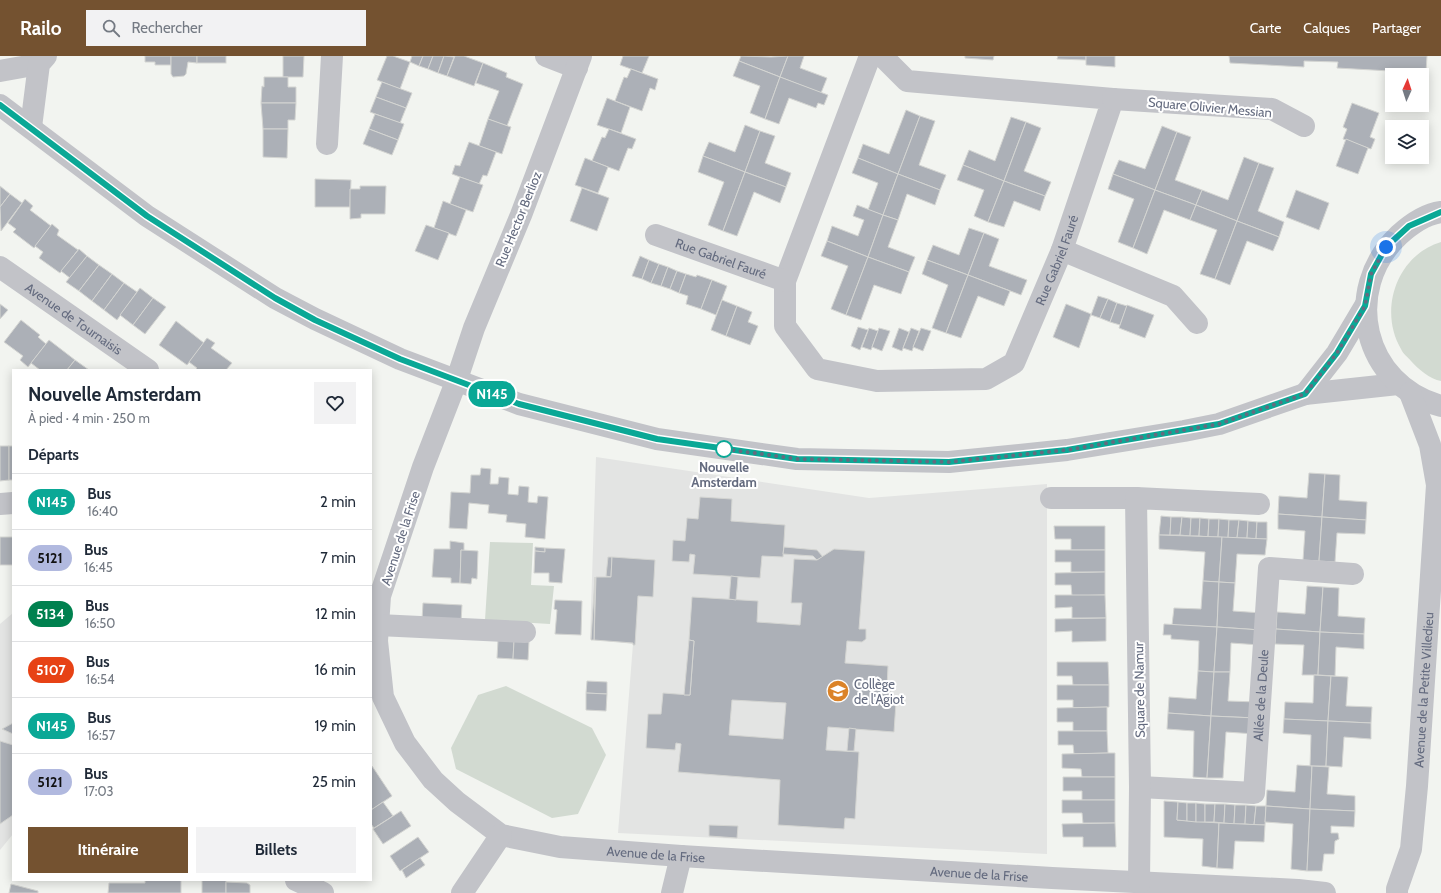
<!DOCTYPE html>
<html lang="fr">
<head>
<meta charset="utf-8">
<style>
	body { margin:0; font-family:Cabin,sans-serif; background:#f2f2f3; color:#1f2937; height:100vh; display:flex; flex-direction:column; font-size:15px; white-space:nowrap }
	* { box-sizing:border-box; margin:0 }
	p { font-size:13px; color:#747a83 }
	.icon { flex:none; width:22px; height:22px; fill:none; stroke:currentColor; stroke-width:2; stroke-linecap:round; stroke-linejoin:round }
	.map { position:relative; flex:1; overflow:hidden }
	.panel { position:absolute; left:12px; top:313px; width:360px; height:512px; display:flex; flex-direction:column; background:#fff; border-radius:0px; box-shadow:0 2px 10px #0003 }
	.panel>* { flex:none }
	.badge { padding:0 8px; border-radius:13px; font-size:14px; line-height:26px }
	.needle { width:26px; rotate:3deg }
	.buttons { position:absolute; left:1385px; top:12px; display:grid; gap:8px }
	.buttons a { display:grid; place-items:center; width:44px; height:44px; border-radius:0px; background:#fff; box-shadow:0 2px 10px #0003; font-size:20px }
	.you { position:absolute; width:20px; height:20px; margin:-10px; border:3px solid #fff; border-radius:50%; background:#1a73e8; box-shadow:0 0 0 6px #1a73e833 }
	.map>.badge { position:absolute; translate:-50% -50%; box-shadow:0 0 0 2px #fff }
	h2 { padding:0 16px; font-size:15px; line-height:36px }
	.round { display:grid; place-items:center; flex:none; width:42px; height:42px; border-radius:0px; background:#f2f2f3 }
	.headline { display:flex; align-items:center; justify-content:space-between; height:68px; padding:0 16px }
	h1 { font-size:19px; font-weight:800; line-height:30px }
	.action { display:flex; gap:8px; margin-top:auto; padding:8px 16px }
	.action a { flex:1; height:46px; border-radius:0px; background:#745230; color:#fff; font-size:16px; font-weight:800; line-height:46px; text-align:center }
	.action a+a { background:#f2f2f3; color:#1f2937 }
	ul { padding:0; list-style:none }
	li { display:flex; align-items:center; gap:12px; height:56px; padding:0 16px; border-top:1px solid #e0e1e3 }
	li div { flex:1 }
	li b { display:block; font-size:15px }
	li em { font-style:normal }
	li .badge { min-width:44px; font-weight:700; text-align:center }
	header { display:flex; align-items:center; gap:24px; box-sizing:border-box; height:56px; padding:0 20px; background:#745230; color:#fff }
	header strong { font-size:19px }
	nav { display:flex; gap:22px; margin-inline-start:auto; font-size:14px }
	.search { width:280px; height:36px; background:#f2f2f3; display:flex; align-items:center; gap:10px; box-sizing:border-box; padding:0 14px; border-radius:0px; color:#747a83; font-size:15px }
	.map>svg:first-child { display:block }
</style>
</head>
<body>
<header>
<strong>Railo</strong>
<div class="search"><svg class="icon" aria-label="search" viewBox="0 0 24 24"><circle cx="10" cy="10" r="6"/><path d="M15 15l6 6"/></svg>Rechercher</div>
<nav><a>Carte</a><a>Calques</a><a>Partager</a></nav>
</header>
<div class="map">
<svg width="1441" height="837" viewBox="0 0 1441 837">
	<rect width="100%" height="100%" fill="#f2f4f0"/>
	<g fill="#e3e4e3">
		<path d="M596,401L869,442L1047,428V798L618,777L633,588L590,583Z"/>
		<path d="M13,557V778L0,794V568Z"/>
	</g>
	<g fill="#d2dad1">
		<path d="M1441,186V325C1430,323 1418,313 1411,305C1408,301 1403,298 1401,293C1378,254 1397,199 1441,186Z"/>
		<path d="M490,486L533,487L531,529L554,530L550,568L485,564Z"/>
		<path d="M506,630L592,672L606,699L578,758L552,762L456,713L451,692L478,639Z"/>
	</g>
	<g fill="#acb0b7" stroke="#d4d5d2" fill-rule="evenodd">
		<path d="M145,0H171V9H155V6H145Z"/>
		<path d="M171,0H197V7L188,6L186,18L184,20L173,21L171,18Z"/>
		<rect x="197" y="0" width="29" height="7"/>
		<path d="M283,0H304L303,21H283Z"/>
		<path d="M387,0H393L410,6L400,33L377,24Z"/>
		<path d="M412,0H423L419,10L410,6Z"/>
		<path d="M423,0H433L428,13L419,10Z"/>
		<path d="M433,0H444L438,17L428,13Z"/>
		<path d="M444,0L454,1L447,20L438,17Z"/>
		<path d="M455,0H464L483,7L474,30L447,20Z"/>
		<path d="M623,0H649L642,17L620,9Z"/>
		<path d="M741,0L771,1L788,0L780,21L739,5Z"/>
		<path d="M788,0H804L800,12L827,22L821,37L780,21Z"/>
		<path d="M965,0H994L993,4L965,2Z"/>
		<path d="M1058,0H1086V4L1057,3Z"/>
		<path d="M1086,0H1115V11L1086,9Z"/>
		<path d="M1229,0H1427L1426,17L1337,12L1338,6L1304,5V11L1230,7Z"/>
		<path d="M739,5L780,21L765,63L750,57L760,30L733,20Z"/>
		<path d="M483,7L507,17L506,21L523,28L507,70L488,63L499,35L476,27Z"/>
		<path d="M631,13L658,23L655,34L650,32L642,55L615,45L624,21L627,22Z"/>
		<path d="M264,21H288V31H296V47H261L262,30L264,31Z"/>
		<path d="M780,21L828,39L824,49L818,47L816,52L789,42L779,68L765,63Z"/>
		<path d="M382,26L412,37L406,52L376,41Z"/>
		<path d="M376,41L406,52L400,67L370,56Z"/>
		<path d="M607,42L630,51L621,77L597,69Z"/>
		<path d="M261,47H296L295,64H288V73H263Z"/>
		<path d="M1352,47L1379,57L1370,81L1375,83L1371,93L1343,83L1347,73L1343,71Z"/>
		<path d="M906,54L920,60L898,118L858,102L863,88L889,98Z"/>
		<path d="M375,58L404,68L398,84L369,73Z"/>
		<path d="M920,60L935,65L919,109L946,119L940,134L898,118Z"/>
		<path d="M1011,61L1026,66L1004,125L963,109L969,94L995,105Z"/>
		<path d="M488,63L511,71L502,98L479,90Z"/>
		<path d="M1026,66L1041,72L1024,115L1051,126L1045,140L1004,125Z"/>
		<path d="M745,69L760,75L745,116L703,100L709,86L735,96Z"/>
		<path d="M1162,70L1177,76L1155,134L1113,118L1119,104L1145,113Z"/>
		<path d="M263,73H288L287,102L263,101Z"/>
		<path d="M369,73L398,84L392,99L363,88Z"/>
		<path d="M609,73L636,83L632,93L628,92L619,115L592,105L602,81L605,82Z"/>
		<path d="M760,75L775,80L765,107L791,117L786,131L745,116Z"/>
		<path d="M1177,76L1191,81L1175,124L1202,134L1196,149L1155,134Z"/>
		<path d="M1346,83L1368,92L1358,118L1336,110Z"/>
		<path d="M469,86L496,96L487,120L483,119L479,128L452,118L455,109L460,110Z"/>
		<path d="M703,100L745,116L723,175L708,169L724,126L698,116Z"/>
		<path d="M1244,101L1259,107L1237,165L1196,149L1202,134L1228,144Z"/>
		<path d="M585,102L608,111L598,137L575,129Z"/>
		<path d="M858,102L898,118L883,159L868,154L878,127L852,117Z"/>
		<path d="M1259,107L1274,112L1258,155L1284,166L1279,181L1237,165Z"/>
		<path d="M963,109L1004,125L988,166L974,160L984,134L957,124Z"/>
		<path d="M745,116L786,131L780,147L754,136L737,180L723,175Z"/>
		<path d="M898,118L940,134L935,149L907,138L898,164L883,159Z"/>
		<path d="M1113,118L1155,134L1133,192L1118,186L1134,143L1108,133Z"/>
		<path d="M460,121L483,129L473,156L450,148Z"/>
		<path d="M315,123L351,124L350,151H315Z"/>
		<path d="M1004,125L1045,140L1040,155L1014,145L1004,171L988,166Z"/>
		<path d="M0,130L10,138L0,151Z"/>
		<path d="M360,130H386L385,158H361V162L350,163V133H360Z"/>
		<path d="M582,132L609,142L597,175L570,165Z"/>
		<path d="M1155,134L1196,149L1190,164L1164,154L1147,198L1133,192Z"/>
		<path d="M1296,134L1329,147L1319,174L1286,161Z"/>
		<path d="M10,138L22,147L1,175L0,151Z"/>
		<path d="M25,143L33,150L30,154L51,170L34,192L13,176L16,173L8,167Z"/>
		<path d="M443,145L466,154L456,180L434,172Z"/>
		<path d="M857,149L883,159L868,201L827,185L832,170L858,180L864,164L853,160Z"/>
		<path d="M1196,149L1237,165L1215,223L1200,218L1217,174L1190,164Z"/>
		<path d="M883,159L898,164L888,191L915,201L909,216L868,201Z"/>
		<path d="M1237,165L1279,181L1273,195L1247,185L1230,229L1215,223Z"/>
		<path d="M52,168L59,174L57,179L78,194L60,217L39,202L43,196L35,190Z"/>
		<path d="M426,169L449,177L438,204L415,195Z"/>
		<path d="M969,172L984,177L968,219L927,204L933,189L959,199Z"/>
		<path d="M984,177L999,183L989,210L1027,224L1021,239L968,219Z"/>
		<path d="M827,185L868,201L846,259L831,253L848,210L821,200Z"/>
		<path d="M79,193L87,200L70,222L61,215Z"/>
		<path d="M87,200L99,209L79,235L66,226Z"/>
		<path d="M640,200L649,204L642,223L632,220Z"/>
		<path d="M868,201L909,216L901,238L874,229L861,264L846,259Z"/>
		<path d="M649,204L659,208L651,227L642,223Z"/>
		<path d="M927,204L968,219L946,277L932,272L948,229L922,218Z"/>
		<path d="M659,208L668,211L661,230L651,227Z"/>
		<path d="M99,209L112,218L92,245L79,235Z"/>
		<path d="M668,211L677,215L670,233L661,230Z"/>
		<path d="M677,215L686,218L679,237L670,233Z"/>
		<path d="M112,218L124,227L104,254L92,245Z"/>
		<path d="M686,218L696,221L697,219L712,224L701,253L686,248L688,240L679,237Z"/>
		<path d="M968,219L1010,235L1004,250L978,240L961,282L946,277Z"/>
		<path d="M712,224L727,230L716,259L701,253Z"/>
		<path d="M124,227L137,236L117,264L104,254Z"/>
		<path d="M140,232L153,242L133,269L120,259Z"/>
		<path d="M1098,240L1108,243L1100,262L1091,259Z"/>
		<path d="M153,242L166,251L145,278L133,269Z"/>
		<path d="M1108,243L1117,247L1110,266L1100,262Z"/>
		<path d="M722,244L737,250L726,280L711,274Z"/>
		<path d="M1117,247L1127,250L1120,269L1110,266Z"/>
		<path d="M0,248L8,254L0,263Z"/>
		<path d="M1066,248L1091,258L1079,292L1053,281Z"/>
		<path d="M1127,249L1154,259L1145,282L1119,272Z"/>
		<path d="M737,250L752,256L748,266L758,270L750,289L726,280Z"/>
		<path d="M21,264L40,279L38,281L46,288L28,311L20,304L23,300L4,286Z"/>
		<path d="M176,265L204,287L187,309L159,289Z"/>
		<path d="M858,271L868,274L860,294L851,290Z"/>
		<path d="M869,272L878,275L871,294L862,291Z"/>
		<path d="M879,272L890,275L882,295L872,291Z"/>
		<path d="M899,272L909,276L902,295L892,291Z"/>
		<path d="M911,272L919,275L912,295L903,292Z"/>
		<path d="M921,272L931,275L923,295L913,291Z"/>
		<path d="M207,282L215,287L211,292L232,307L226,314H195L197,312L189,306Z"/>
		<path d="M49,284L75,304L67,314H40L31,307Z"/>
		<path d="M75,304L89,314H67Z"/>
		<path d="M0,390H9V424L0,425Z"/>
		<rect x="9" y="390" width="4" height="34"/>
		<path d="M481,412L491,413L490,428H498L499,421L509,422L508,438L518,439L519,430L529,431L528,446L537,447L538,440L548,441L545,483L525,481L526,468L506,466L507,459L488,457L489,449L469,447L467,473L449,472L451,436L470,437L471,419H480Z"/>
		<path d="M1309,417L1325,418L1322,461L1278,458L1279,440L1307,442Z"/>
		<path d="M1325,418L1340,419L1339,444L1367,446L1366,464L1322,461Z"/>
		<path d="M700,441L732,443L731,465L785,469L783,501L762,500L760,522L693,518L695,499L690,498L689,506L672,505L673,484L685,485L687,462L698,463Z"/>
		<path d="M1278,458L1322,461L1319,505L1303,504L1305,475L1278,473Z"/>
		<path d="M1161,460L1171,461L1170,479H1159Z"/>
		<path d="M1171,461H1182L1180,479H1170Z"/>
		<path d="M1182,461L1191,462L1190,480L1180,479Z"/>
		<path d="M1322,461L1366,464L1365,478L1337,477L1335,506L1319,505Z"/>
		<path d="M1191,462H1200L1199,480H1190Z"/>
		<path d="M1200,462L1209,463L1208,481L1199,480Z"/>
		<path d="M1209,463H1219L1218,481H1208Z"/>
		<path d="M1219,463L1229,464L1228,482L1218,481Z"/>
		<path d="M1229,464H1239L1237,482H1228Z"/>
		<path d="M1239,464L1248,465L1247,482H1237Z"/>
		<path d="M1248,465L1257,466L1256,483L1247,482Z"/>
		<path d="M1257,466H1267V483H1256Z"/>
		<path d="M1054,470H1105V494H1071V483H1055Z"/>
		<path d="M1159,479L1222,481L1219,526L1203,525L1205,496L1159,493Z"/>
		<rect x="0" y="481" width="13" height="28"/>
		<path d="M1222,481L1267,483L1265,499L1237,498L1235,527L1219,526Z"/>
		<path d="M450,485L464,487V495L461,494L460,527H451V522L432,521L434,493H450Z"/>
		<path d="M535,491L545,492V496L535,495Z"/>
		<path d="M784,491L817,494L823,501L817,504L813,500L783,498Z"/>
		<path d="M545,492L565,493L562,527L549,526V517H534L535,495L545,496Z"/>
		<path d="M834,493L865,495L859,573H866V583L862,586L847,585L845,607L888,610L887,631L891,636L888,637L896,646L894,676L828,671L826,694L859,696L855,763L845,762L844,773L778,769L780,724L678,716L681,688L676,687L675,694L646,692L648,658H661L663,637L690,639L694,585L689,584L692,541L758,545L757,566L800,569L802,547H791L794,503L817,504ZM732,644L786,647L783,683L729,679Z"/>
		<path d="M461,494L478,495L477,523L472,522L471,528L460,527Z"/>
		<path d="M1055,494H1105V516H1071V506H1055Z"/>
		<path d="M608,501H612L611,521L606,520Z"/>
		<path d="M612,501L655,504L653,541L638,540L635,589H633V587L594,584L596,521H611Z"/>
		<path d="M1105,516V539L1072,540L1071,529H1055V517Z"/>
		<path d="M731,520L738,521L736,544L729,543Z"/>
		<path d="M595,521L594,584H591Z"/>
		<path d="M1203,525L1219,526L1217,571L1172,569L1174,552L1201,553Z"/>
		<path d="M1219,526L1235,527L1233,555L1262,557L1261,574L1217,571Z"/>
		<path d="M1307,530L1323,531L1320,576L1276,573L1277,556L1305,558Z"/>
		<path d="M1323,531L1339,532L1338,560L1365,562L1364,578L1320,576Z"/>
		<path d="M1055,539H1105L1106,562H1072V551L1055,552Z"/>
		<path d="M555,544L582,545L581,579L555,578L557,554L554,553Z"/>
		<path d="M423,547L462,549L461,566L422,564Z"/>
		<path d="M1106,562V585L1072,586V575L1055,576V563Z"/>
		<path d="M1164,568L1217,571L1214,616L1198,615L1199,585L1171,583V579H1163Z"/>
		<path d="M1217,571L1261,574L1260,589L1231,587L1230,616H1214Z"/>
		<path d="M1276,573L1320,576L1318,619H1302L1304,589L1275,588Z"/>
		<path d="M1320,576L1364,578V593L1336,591L1335,620L1318,619Z"/>
		<path d="M498,584L514,585L513,603L497,602Z"/>
		<path d="M689,584L694,585L690,639H684Z"/>
		<path d="M514,585L529,586L528,604L513,603Z"/>
		<path d="M1057,606H1108L1109,629H1073L1072,620H1057Z"/>
		<path d="M1198,615L1214,616L1211,660L1168,657L1169,641L1196,643Z"/>
		<path d="M1214,616H1230L1228,645L1257,646L1256,662L1211,660Z"/>
		<path d="M1314,619L1331,620L1328,665L1284,663L1285,646L1313,647Z"/>
		<path d="M1331,620L1348,621L1346,650L1372,651L1371,667L1328,665Z"/>
		<path d="M587,625L607,626V638L586,637Z"/>
		<path d="M1057,629H1109V651L1073,652V644H1057Z"/>
		<path d="M586,637L607,638L606,655L586,654Z"/>
		<path d="M1107,651V675H1073V666H1057V652Z"/>
		<path d="M1168,657L1211,660L1207,722L1193,721L1194,675L1167,673Z"/>
		<path d="M1211,660L1256,662L1255,678L1226,676L1223,722H1207Z"/>
		<path d="M1284,663L1328,665L1326,710H1310L1311,679L1283,677Z"/>
		<path d="M1328,665L1371,667V683L1344,681L1342,711L1326,710Z"/>
		<path d="M13,667V678L2,673Z"/>
		<path d="M849,672L856,673L854,695H847Z"/>
		<path d="M1058,675H1107L1108,697L1074,698L1073,689H1058Z"/>
		<path d="M0,685L13,689V759L0,768Z"/>
		<path d="M1108,697H1115V721H1082L1081,713L1062,712V698Z"/>
		<path d="M1297,709L1312,710L1310,753L1266,750L1267,734L1295,736Z"/>
		<path d="M372,710L392,740L371,754V711Z"/>
		<path d="M1312,710L1329,711L1327,738L1355,740V755L1310,753Z"/>
		<path d="M1063,721H1115V744H1082V735H1063Z"/>
		<path d="M1062,744H1115V767H1083L1082,757H1062Z"/>
		<path d="M1164,745L1178,746L1177,764L1219,767L1217,812L1202,810L1203,783L1164,781Z"/>
		<path d="M383,746L393,760L374,772L371,768V754Z"/>
		<path d="M1178,746L1187,747V765L1177,764Z"/>
		<path d="M1187,747H1196V766L1187,765Z"/>
		<path d="M1196,747L1205,748V766H1196Z"/>
		<path d="M1205,748H1215L1214,766H1205Z"/>
		<path d="M1215,748H1225L1224,767L1214,766Z"/>
		<path d="M1225,748L1235,749L1234,768L1224,767Z"/>
		<path d="M1235,749H1246L1245,768H1234Z"/>
		<path d="M1246,749L1256,750L1254,769L1245,768Z"/>
		<path d="M1256,750H1266L1265,769H1254Z"/>
		<path d="M1266,750L1310,753L1307,815L1291,813L1293,768L1265,766Z"/>
		<path d="M1310,753L1355,755L1354,771L1331,770V777H1338L1339,783L1335,785L1334,798H1324L1322,815H1307Z"/>
		<path d="M401,755L411,770L383,788L373,773Z"/>
		<path d="M1115,767L1116,791H1083V781H1063L1062,768Z"/>
		<path d="M1219,767L1265,769L1264,786L1235,785L1233,813L1217,812Z"/>
		<path d="M709,769L738,770L737,782L709,780Z"/>
		<path d="M418,781L429,796L400,815L390,800Z"/>
		<path d="M420,802L425,809L406,822L402,814Z"/>
		<path d="M145,824H181V837H108L109,827H145Z"/>
		<rect x="202" y="824" width="24" height="13"/>
		<path d="M226,826L247,827L250,829V837H226Z"/>
		<path d="M11,828L38,835V837H9Z"/>
	</g>
	<g fill="none" stroke-linecap="round" stroke-linejoin="round">
		<g stroke="#c2c3c8" stroke-width="22">
			<path d="M546,0L577,12"/>
			<path id="s1" d="M581,0L521,159L474,272L456,326L423,411L380,540L377,585L383,641L405,687L433,724L457,746L501,779L560,791L681,800L1052,822L1298,834L1325,837"/>
			<path id="s2" d="M870,0L785,225V270L817,313L877,325L986,323L1014,307L1062,194L1113,43L907,25L882,0"/>
			<path d="M0,15L39,8"/>
			<path d="M1113,43L1272,53L1304,70"/>
			<path d="M0,49L147,160L275,242L315,263L400,303L519,348L657,383L797,403L949,406L1067,394L1184,375L1219,368L1305,338L1398,328"/>
			<path d="M31,71L39,8L46,0"/>
			<path d="M327,88L332,0"/>
			<path d="M1441,156C1426,158 1410,169 1399,179C1341,234 1363,329 1441,350"/>
			<path id="s3" d="M656,179L785,225"/>
			<path d="M1062,194L1173,240L1197,267"/>
			<path id="s4" d="M0,211L148,314"/>
			<path d="M1305,338L1337,297L1365,250"/>
			<path d="M1051,442H1136"/>
			<path d="M0,448L13,447"/>
			<path d="M378,569L525,576"/>
			<path id="s5" d="M1140,731L1254,737L1269,512L1353,518"/>
			<path d="M296,824L323,837"/>
			<path d="M1139,827L1140,731L1136,442L1259,448"/>
			<path d="M462,837L501,779"/>
			<path d="M672,837L681,800"/>
			<path id="s6" d="M1397,837V833L1411,793L1417,730L1437,429L1430,389L1410,337"/>
		</g>
	</g>
	<g fill="none" stroke-linecap="round" stroke-linejoin="round">
		<g stroke="#fff" stroke-width="9">
			<path id="line" d="M0,49L147,160L275,242L315,264L400,303L519,348L657,383L797,403L949,406L1067,394L1219,368L1305,338L1337,297L1365,250L1371,218L1386,191L1409,170L1441,156"/>
		</g>
		<use href="#line" stroke="#0aa896" stroke-width="6"/>
		<path stroke="#646b7f" stroke-width="4" stroke-dasharray="0 7.2" d="M724,393L718,392L797,403L949,406L1067,394L1219,368L1305,338L1337,297L1365,250L1371,218L1386,191"/>
	</g>
	<defs>
		<g id="school-disc" transform="scale(1.15)"><circle r="9.5" fill="#db8328" stroke="#fff"/><path d="M0-5L7-2L0 1L-7-2ZM-4 1L0 2.5L4 1V4Q0 6-4 4Z" fill="#fff"/></g>
	</defs>
	<g fill-rule="evenodd">
		<use href="#school-disc" x="838" y="635"/>
	</g>
	<circle fill="#fff" stroke="#0aa896" stroke-width="2" cx="724" cy="393" r="8"/>
	<g text-anchor="middle" stroke-width="4" stroke-linejoin="round" paint-order="stroke">
		<g font-size="13" fill="#646b7f" stroke="#fff">
			<text transform="translate(1210 51) rotate(5)" y="5">Square Olivier Messian</text>
			<text transform="translate(518 163) rotate(-68)" y="5">Rue Hector Berlioz</text>
			<text dy="5" stroke="none"><textPath href="#s3" startOffset="69">Rue Gabriel Fauré</textPath></text>
			<text dy="5" stroke="none"><textPath href="#s2" startOffset="653">Rue Gabriel Fauré</textPath></text>
			<text dy="5" stroke="none"><textPath href="#s4" startOffset="90">Avenue de Tournaisis</textPath></text>
			<text transform="translate(400 482) rotate(-72)" y="5">Avenue de la Frise</text>
			<text transform="translate(1139 634) rotate(-91)" y="5">Square de Namur</text>
			<text dy="5" stroke="none"><textPath href="#s6" startOffset="206">Avenue de la Petite Villedieu</textPath></text>
			<text dy="5" stroke="none"><textPath href="#s5" startOffset="212">Allée de la Deule</textPath></text>
			<text dy="5" stroke="none"><textPath href="#s1" startOffset="1019">Avenue de la Frise</textPath></text>
			<text dy="5" stroke="none"><textPath href="#s1" startOffset="1343">Avenue de la Frise</textPath></text>
		</g>
		<g font-size="13" font-weight="bold" fill="#646b7f" stroke="#fff">
			<text x="724" y="416">Nouvelle<tspan x="724" dy="15">Amsterdam</tspan></text>
		</g>
		<g font-size="13" fill="#646b7f" stroke="#fff" text-anchor="start">
			<text x="854" y="633">Collège<tspan x="854" dy="15">de l'Agiot</tspan></text>
		</g>
	</g>
</svg>
<div class="buttons">
<a><svg class="needle" viewBox="-14 -14 28 28"><path d="M0-13l5 13h-10z" fill="#e53935"/><path d="M0 13l5-13h-10z" fill="#747a83"/></svg></a>
<a><svg class="icon" aria-label="layers" viewBox="0 0 24 24"><path d="M12 4l9 5-9 5-9-5zM3 14l9 5 9-5"/></svg></a>
</div>
<div class="you" style="left:1386px;top:191px"></div>
<b class="badge" style="left:492px;top:338px;background:#0aa896;color:#fff">N145</b>
<section class="panel">
<div class="headline"><div><h1>Nouvelle Amsterdam</h1><p>À pied · 4 min · 250 m</p></div><a class="round"><svg class="icon" aria-label="heart" viewBox="0 0 24 24"><path d="M12 20l-8-8c-3-5 5-10 8-4 3-6 11-1 8 4z"/></svg></a></div>
<h2>Départs</h2>
<ul>
<li><span class="badge" style="background:#0aa896;color:#fff">N145</span><div><b>Bus</b><p>16:40</p></div><em>2 min</em></li>
<li><span class="badge" style="background:#b1b9df;color:#111">5121</span><div><b>Bus</b><p>16:45</p></div><em>7 min</em></li>
<li><span class="badge" style="background:#00814f;color:#fff">5134</span><div><b>Bus</b><p>16:50</p></div><em>12 min</em></li>
<li><span class="badge" style="background:#e74215;color:#fff">5107</span><div><b>Bus</b><p>16:54</p></div><em>16 min</em></li>
<li><span class="badge" style="background:#0aa896;color:#fff">N145</span><div><b>Bus</b><p>16:57</p></div><em>19 min</em></li>
<li><span class="badge" style="background:#b1b9df;color:#111">5121</span><div><b>Bus</b><p>17:03</p></div><em>25 min</em></li>
</ul>
<div class="action"><a>Itinéraire</a><a>Billets</a></div>
</section>
</div>
</body>
</html>
